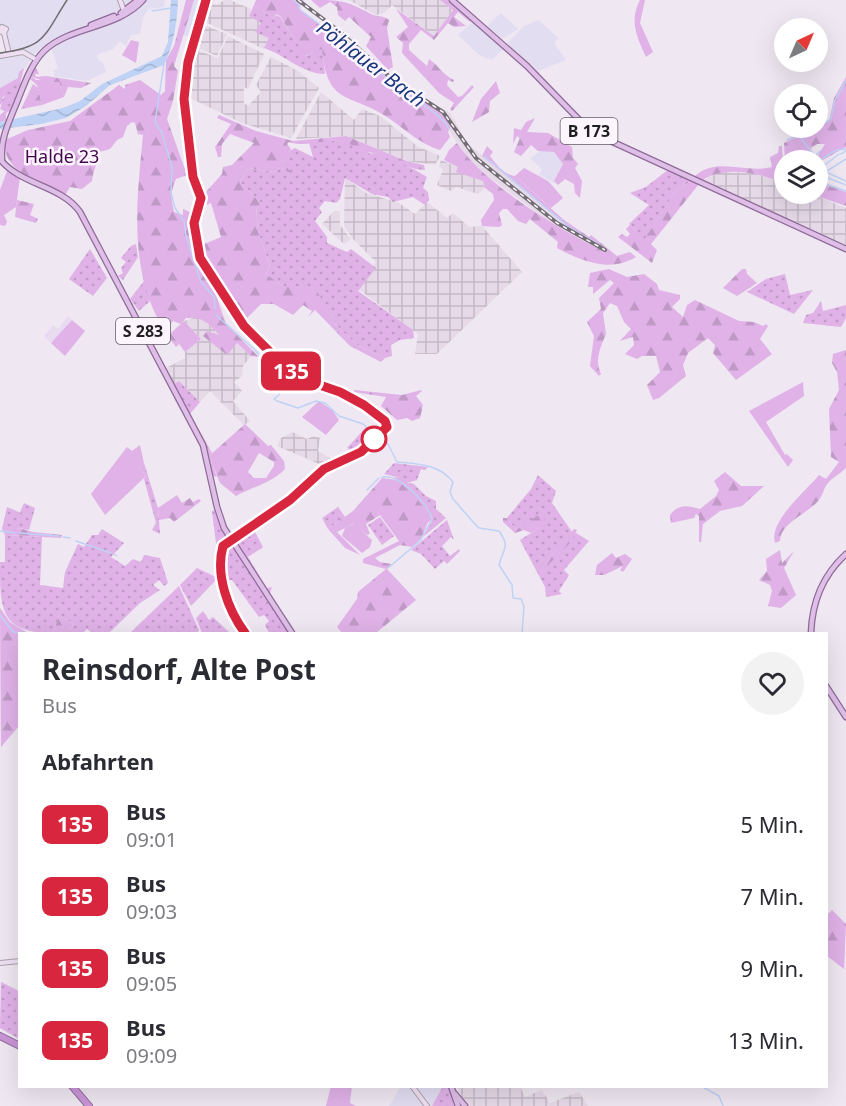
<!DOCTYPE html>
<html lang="de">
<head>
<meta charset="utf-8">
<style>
	body { margin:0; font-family:"Noto Sans",sans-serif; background:#f2f2f3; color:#2b2b33; height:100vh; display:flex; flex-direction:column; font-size:22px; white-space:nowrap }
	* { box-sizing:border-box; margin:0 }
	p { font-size:20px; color:#7c7c81 }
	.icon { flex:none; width:33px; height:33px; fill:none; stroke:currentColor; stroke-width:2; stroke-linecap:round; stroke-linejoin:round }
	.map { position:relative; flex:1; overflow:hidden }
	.sheet { position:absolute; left:18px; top:632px; width:810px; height:456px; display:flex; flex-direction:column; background:#fff; border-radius:0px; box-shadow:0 6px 24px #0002 }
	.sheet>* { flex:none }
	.badge { padding:0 12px; border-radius:9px; font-size:21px; line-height:39px }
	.needle { width:39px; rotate:44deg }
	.buttons { position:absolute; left:774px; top:18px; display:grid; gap:12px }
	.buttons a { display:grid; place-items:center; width:54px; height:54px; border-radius:50%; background:#fff; box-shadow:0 6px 24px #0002; font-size:30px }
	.map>.badge { position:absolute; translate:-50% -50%; box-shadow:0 0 0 3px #fff }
	h2 { padding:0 24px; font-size:22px; line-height:54px }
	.round { display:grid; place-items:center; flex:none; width:63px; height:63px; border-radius:32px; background:#f2f2f3 }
	.headline { display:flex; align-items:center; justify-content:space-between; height:102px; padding:0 24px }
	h1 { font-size:28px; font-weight:700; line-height:45px }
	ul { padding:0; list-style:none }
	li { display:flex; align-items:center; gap:18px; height:72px; padding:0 24px }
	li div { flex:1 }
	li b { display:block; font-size:22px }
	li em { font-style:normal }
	li .badge { min-width:66px; font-weight:700; text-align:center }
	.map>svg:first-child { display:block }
</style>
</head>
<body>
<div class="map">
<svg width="846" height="1106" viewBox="0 0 846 1106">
	<defs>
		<pattern id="industrial-grid" width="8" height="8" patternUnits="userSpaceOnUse" patternTransform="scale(1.5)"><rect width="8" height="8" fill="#e6d9e8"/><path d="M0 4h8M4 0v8" fill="none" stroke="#c5bac7"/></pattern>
		<pattern id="grass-dots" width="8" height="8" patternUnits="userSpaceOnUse" patternTransform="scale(1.5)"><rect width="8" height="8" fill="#e0b2e8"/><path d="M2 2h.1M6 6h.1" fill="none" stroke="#c099c7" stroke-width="1.8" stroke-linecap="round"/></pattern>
		<pattern id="forest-firs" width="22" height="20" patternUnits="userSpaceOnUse" patternTransform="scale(1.5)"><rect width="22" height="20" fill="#e0b2e8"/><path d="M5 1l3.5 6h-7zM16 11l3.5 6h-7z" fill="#c099c7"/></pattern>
		<pattern id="water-waves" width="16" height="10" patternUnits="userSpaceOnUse" patternTransform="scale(1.5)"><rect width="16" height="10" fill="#bed2f6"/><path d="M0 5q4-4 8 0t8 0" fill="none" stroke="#a3b4d3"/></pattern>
	</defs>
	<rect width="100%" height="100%" fill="#efe7f1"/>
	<g fill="#e3ddf2">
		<path d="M0,0H165L164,7L148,9L143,18L140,34L131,35L126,46L120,41L113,49L97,55L99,61H102L106,72L86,81L54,76V70L58,68L49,42L35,53L18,78L0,88V58L8,56L0,32Z"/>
		<path d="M194,0H205L193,37L182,35Z"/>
		<path d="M501,13L518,29L502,39L487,26Z"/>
		<path d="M475,20L505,47L492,60L479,55L458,35Z"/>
		<path d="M539,20L558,38L554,43L566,60L538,71L507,43L524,26Z"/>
		<path d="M544,149L554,152L563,164L554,181L558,185L539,175L542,169L530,158Z"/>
		<path d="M401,1086H443L432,1106H389Z"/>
	</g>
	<g fill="url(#industrial-grid)">
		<path d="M208,0H215L213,3L217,5L224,0H230L251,9L249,16L261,23L269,38L264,49L203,21Z"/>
		<path d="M349,0H440L453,10L434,36L392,5L384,13L376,15Z"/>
		<path d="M201,24L227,34L217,56L193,46Z"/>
		<path d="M228,36L264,54L248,89L244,87V103L248,106L261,92L256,85L271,57L298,71L319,88L291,138L242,123L190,98V74L195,49L218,58Z"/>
		<path d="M321,92L354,120L362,109L380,116L417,146L440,156L435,165L406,161L346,136L296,139Z"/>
		<path d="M441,160L458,167L457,172L483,181L485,188L478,194L456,187L451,191L437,185L443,170L439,166Z"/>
		<path d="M722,172L753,173L769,177L784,183V194H811L846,208V247L702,180Z"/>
		<path d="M345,178L366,193L399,203L415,214L427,202L447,218L453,213L469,227L482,226L522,272L437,354H415L418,334L357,288L376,262L352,238L344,226Z"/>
		<path d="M334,211H340V225L351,239L344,244L322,224Z"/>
		<path d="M196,317L210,323L220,336H204L237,343L251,356L243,366L242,376L234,382L242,391L233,401L250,421L244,425L210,391L200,402L179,381L174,384L166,368L185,358V352L201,339L184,321Z"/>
		<path d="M292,432L307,439L313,436L320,438L318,451L332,459L324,466L277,446L281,438Z"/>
		<path d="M456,1086H520L525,1097L542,1090L550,1103L579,1092L588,1106H467Z"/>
	</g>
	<path fill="#e8dbef" d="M68,316L72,320L51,343L44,336L53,325L58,329Z"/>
	<path fill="#e6d9e8" d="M441,108L450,113L468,144L570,228L603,247L604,252L547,220L486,175L465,155L449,130L451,126L439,110Z"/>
	<g fill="url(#grass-dots)">
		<path d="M254,5L273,18L276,15L280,17L306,56L322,48L325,74C303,74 285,55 264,48L269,38L255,32L261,23L249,16Z"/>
		<path d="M15,84L20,86L10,111L6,113V121L0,122V115L5,111L0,109L6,91Z"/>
		<path d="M323,140L350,142L362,150L361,155C377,147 412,168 427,177L423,188L428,192L429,200L425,205L413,197L393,202L388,197L372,194L345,178L340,199L336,203L325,201L319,208L322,212L315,221L327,237V243L347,252L351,249L376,268L358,291L413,330L414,338L400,340L391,345L392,356L385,358L357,345L334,323L332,314L301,286H283L266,274L270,266L258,231L256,205L262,204L240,182L248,168L275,172L278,168L290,172L282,159L285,153L295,148L313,157L309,143Z"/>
		<path d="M669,169L692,180L675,192L642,244L634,237L636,230L629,224L649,205L630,193L646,187Z"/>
		<path d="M136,244L138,257L123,280L118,276L123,273L121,268L126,262L121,258L131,246Z"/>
		<path d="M90,249L107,278L93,296L69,279Z"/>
		<path d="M785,274L790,295L813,290L794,314L747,292L766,279Z"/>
		<path d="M144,281L150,301L139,311L130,299Z"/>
		<path d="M821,301L823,311L846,305V318L841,327L803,323L806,315L813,313Z"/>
		<path d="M179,381L200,402L190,414L212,453L209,456L217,477L207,474L200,444L174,398L179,393L174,384Z"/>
		<path d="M366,427L375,434L365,447L361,445L358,448L360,451L356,454L347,448Z"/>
		<path d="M144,463L158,508L160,534L152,530L156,523L144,479L146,476L139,468Z"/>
		<path d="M394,463L428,467L425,470L421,469L417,480L407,483L414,484L426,496L436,501V509L446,518L423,537L432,521V515L394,477L401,478L384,474Z"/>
		<path d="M538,475L556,491L552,503L572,532L546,562L540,573L576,533L589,541L564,570L569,575L559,591L562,594L546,597L545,587L520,540L539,528L544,512L516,530L507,518L531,489Z"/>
		<path d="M24,503L35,508L29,530L19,528L9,534L2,529L7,507L26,515L20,512Z"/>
		<path d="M338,507L345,517L328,529L322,518Z"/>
		<path d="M220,508L229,532L234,533L249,524L252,533L255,532L263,547L248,557L267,588L272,587L270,593L295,633H269L265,625L269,621L264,615L259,617L232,580L217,579L191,606L180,585L197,568L216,577L220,576L212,511Z"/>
		<path d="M380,517L394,536L382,545L368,525Z"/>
		<path d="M447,520L454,540L451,537L442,546L450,556L459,549L460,551L447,564L444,561L435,569L421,554L411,550Z"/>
		<path d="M102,529L124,543L111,557L125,566L133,559L141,562L144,555L160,558L168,583L164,586L159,580L153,585L160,590L140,603L109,633H92L87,629L83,633H67L74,624L59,615L53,633C0,633 0,609 0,562H5V535L42,537L40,585L63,588L65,572L78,544L84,547L92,535H98Z"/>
		<path d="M179,586L199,630L197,633H130Z"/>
		<path d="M203,611L209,620L213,617L230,633H202L196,618Z"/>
		<path d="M1,982L19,991V1039L0,1028Z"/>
		<path d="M443,1086H448L454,1106H432Z"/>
	</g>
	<g fill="url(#forest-firs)" fill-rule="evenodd">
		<path d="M186,0H194L174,66L178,71L173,101L167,119L187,175L176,179C170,192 171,199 174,212L183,215V209L194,214C189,243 204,268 219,292L216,295L226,324L259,357L251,356L237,343L227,355L203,336L207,331L219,335C209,323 202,316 186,318L181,324L173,321L167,328L179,344L176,347C126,284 136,209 143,135L138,134L135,123L132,122L127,126L123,137L117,140L110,149L99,152C98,163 93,170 92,181L82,189L70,187L65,195C43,183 0,172 5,140L28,130L70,121L119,85L125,89V85L140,80L161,95L165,91L166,60L174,46Z"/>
		<path d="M256,0H304L299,8L301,10L348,47L371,56L390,76L439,110L451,126L448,132L450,137L440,150C419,143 407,131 390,119C352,92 327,108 322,49L305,56L280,16L276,14L273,18L254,5Z"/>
		<path d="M311,0C341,0 345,0 371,14C377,17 383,15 389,20L387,28L393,67L388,70L366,46L371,37L349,17L345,21L338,15L337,7L330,2L320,8Z"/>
		<path d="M440,0H448L472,20L470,22L458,12L454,17L466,26L454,27L448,23L434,40L421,30L409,44V50L427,66L429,59C438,65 443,75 454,80L453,82L448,80L447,85L458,97L462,96L472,85L474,87L452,111L450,109L454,103L439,93L402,53L403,43L396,37L408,27L396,9L434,36L453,10Z"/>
		<path d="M35,66L39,74H35L36,77L46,76L91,83L81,88L68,87L64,97L59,82L50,83L32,77L30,79Z"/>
		<path d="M24,68L19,88L15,85L2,98L4,101L0,105V88L18,78L19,72Z"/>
		<path d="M846,77V147L821,161L818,155L825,144H817L810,149L815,156L811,160H785L784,143L829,121L834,98Z"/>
		<path d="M496,81L500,93L490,101L489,112L472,122L481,99Z"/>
		<path d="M33,84L38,88L42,105L21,109Z"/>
		<path d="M219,115L256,131L293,141L346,136L406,161L424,165L425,170L415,169L370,152L362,156L358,148C329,131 311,150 289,142L287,144L291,149L282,159L291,173L278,168L275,172L248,168L240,182L262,204L256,206L258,231L270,266L266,274L283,286H301L316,290L332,314L334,323L357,345L385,358L381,362L350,346L315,310L308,317L312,311L303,305L293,315L274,304H261L243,322L206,268L198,243L202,245L221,237L211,203L200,208L196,221L202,234L196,232V214L202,198L193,177L192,161L199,189L206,192L222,174L223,167L232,165L254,143L230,134L222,144L221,157H218L215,147L231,124L217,118Z"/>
		<path d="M535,118L527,132L548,133L572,147L573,158L578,164L575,168L582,181L580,198L575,193L574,184L565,179L558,185L554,181L563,164L554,152L538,151L531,145L521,156L514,152L520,138L517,136L513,144L514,128L521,130L526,122Z"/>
		<path d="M457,143C483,183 560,231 604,251L603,247L570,228L482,156L487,146L493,152L490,156C496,164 504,175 515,176L564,220L589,237L591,235L617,256L630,252L636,257C609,273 582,261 557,248L558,242L530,219L526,224L518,221L507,209H503L499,213L502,225L499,227L482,226L481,220L494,200L493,194L485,188L483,181L456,172L458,167L444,160L449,150Z"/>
		<path d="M779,146H782L784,183C760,173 727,165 702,180L695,176C717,156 746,174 772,167L770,157L778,153Z"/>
		<path d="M692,180L699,184L651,244L657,250L652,263L618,237L622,234L627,237L630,234L626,229L630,225L636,230L635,237L642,243L675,192Z"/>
		<path d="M818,182L846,192V206L811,194H818Z"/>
		<path d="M17,200L34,204L30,215L38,219L36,223L15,217Z"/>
		<path d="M609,269L627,277L644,274L657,284L659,290L680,295V299L672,307L683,317L687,305L695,300L739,321L754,322L763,326L766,324L768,326L760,339L772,354L736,380L713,353L715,345L708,338L688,353L683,365L686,376L659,398L653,400L647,385L660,372L656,356H642L637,359L625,354L634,345L633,337L620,341L631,329L624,322L617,306L610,303L603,313L606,334C601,346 594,360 601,374L599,376L590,366L594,336L587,322L601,309L599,298L614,283L610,280L593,294V287H588L590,273Z"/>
		<path d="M742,269H746L747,274L757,283L737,296L723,288Z"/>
		<path d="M846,350V468C841,473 832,478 828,483C824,487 823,495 819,500C809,513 780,523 780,541L775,543C768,522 806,491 819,475L826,479L839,462L831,457L829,409L839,390L837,372L832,363L833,354Z"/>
		<path d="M354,390L402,395L421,390L422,391L416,396L423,405L420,418L412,421L407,418L397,420L381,406L386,397L354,392Z"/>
		<path d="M245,424L268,446L271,445L284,461L285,469C270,484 254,486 236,496L220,483L209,456ZM259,453L274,462V466L266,478H254L248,472Z"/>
		<path d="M725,472L741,486H764L742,506L720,511L703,524L701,542H699V516L696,514L694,518L671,523L670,515C678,504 687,505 700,509L716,496L719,490L714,481Z"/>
		<path d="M382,478L398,480L432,515V521L428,522L421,539L412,547L400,545L375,558L380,562L391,564L387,569L416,600L376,633H342L337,627L357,599L358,592L386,569L363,563V559L399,541L380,515L366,524L370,534L367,535L353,524L337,532L360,555L345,548L328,529L353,511Z"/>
		<path d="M177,495L182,503L190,498L193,502L199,499L201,501L174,522L170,518L159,520L158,508Z"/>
		<path d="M544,511V525L531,533L524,530L515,533L503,522V518H507L516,530Z"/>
		<path d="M19,528L33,532L62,535L61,538L5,535L2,529L9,533Z"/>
		<path d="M574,529L577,530L572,541L540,573L539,570Z"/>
		<path d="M780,550L782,563L794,551L784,568L796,595L781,608L768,606L772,591L770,585L759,580L767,571L766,559Z"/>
		<path d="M612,553L616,558L625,554L632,559L623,572L620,570L623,566L604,575H595L597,565Z"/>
		<path d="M0,608L10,622L28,633H20L19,726L1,747Z"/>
		<path d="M59,615L74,624L67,633H53Z"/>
		<path d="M832,910L846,924L844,969L827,956V915Z"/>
	</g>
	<g fill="#e0b2e8">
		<path d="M640,0H645L640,23L653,52L646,57C637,37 629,21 640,0Z"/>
		<path d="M131,40L139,42L136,63L122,55Z"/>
		<path d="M32,77L36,80H48L50,83L59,82L64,97L42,105L37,85L30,79Z"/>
		<path d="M524,168L548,181L563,198L551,208L515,176Z"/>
		<path d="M7,171L20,177L16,207L4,215L7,222L5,226L0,225V190Z"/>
		<path d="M72,320L85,331L65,356L51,343Z"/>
		<path d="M184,321L201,339L185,352L171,333Z"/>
		<path d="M803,382L804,396L766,422L785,455L787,454L793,460L788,467L749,411Z"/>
		<path d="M319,401L332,410L339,420L326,435L302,417Z"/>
		<path d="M140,445L144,463L139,468L146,476L105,515L91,494L127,447L132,451Z"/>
		<path d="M354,524L372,540L370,547L362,553L342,536L345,528Z"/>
		<path d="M331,1086H352L350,1103L356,1106H326Z"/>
	</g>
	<path fill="url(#water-waves)" d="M171,0H178C177,23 174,44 164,65L110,85L86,106L66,118L41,124L0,129V122L63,108L80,101L102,84L162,56L168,42Z"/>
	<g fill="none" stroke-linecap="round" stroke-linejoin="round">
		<g stroke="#bed2f6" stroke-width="1.5">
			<path d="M293,0L299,5L300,10C337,36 371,66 407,94C421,105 440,112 449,129"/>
			<path d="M152,11L171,8"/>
			<path d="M164,64L155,122L162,133L172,167L171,193L175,208L184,221L186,236L201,282L214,297L215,309"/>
			<path d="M818,127L831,119L835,100L846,81"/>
			<path d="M799,136L815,156L811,160"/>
			<path d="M787,140L817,128"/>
			<path d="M836,150L846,149"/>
			<path d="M841,154L846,151"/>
			<path d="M815,156L820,151"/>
			<path d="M485,157L570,228L603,247"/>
			<path d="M818,161L835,151"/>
			<path d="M822,167L839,154"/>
			<path d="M821,170L823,176L846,185"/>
			<path d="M827,171L846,159"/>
			<path d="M826,172L846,181"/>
			<path d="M818,181L846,191"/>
			<path d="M216,315L255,350L276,375L280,374L279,395L274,399L277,401L298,408L316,401L325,403L339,416L363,424L388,444L397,462C418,464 439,464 453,482L450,492L453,499L474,523L479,528L499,531C511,548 503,548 499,565L512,585L513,598L521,599L524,606L522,633"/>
			<path d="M382,477C400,474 427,503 432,519L420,541L388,568"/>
			<path d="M367,490L379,478"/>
			<path d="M0,531L16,533"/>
			<path d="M19,533L59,536"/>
			<path d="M63,537L70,538"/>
			<path d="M76,541L111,553"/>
			<path d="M114,554L117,556"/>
			<path d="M0,615L13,632L20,633"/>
			<path d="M701,1086L719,1096L723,1106"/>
		</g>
		<g stroke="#aaa3ab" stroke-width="6">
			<g id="secondary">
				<path d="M120,0L124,11"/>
				<path d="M4,33L0,31L2,27L6,29L4,33L9,54"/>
				<path d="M0,56L23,52L37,60"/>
				<path d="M0,963L20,961"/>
				<path d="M412,1086L427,1106"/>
			</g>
		</g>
		<g stroke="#8f6b98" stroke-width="7">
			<g id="primary">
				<path d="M452,0L527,66L591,132L846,249"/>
				<path d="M121,13L138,0"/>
				<path d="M91,25L114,16"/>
				<path d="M0,159C20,185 61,185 80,212L203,445L217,507L224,528L292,633"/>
				<path d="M2,159C0,141 8,124 15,107C23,88 30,64 45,50C73,25 117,29 143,0"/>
				<path d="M811,633C812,602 823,575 846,554"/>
				<path d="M826,686L846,717"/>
				<path d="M451,1086L458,1106"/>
				<path d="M455,1094L465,1106"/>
			</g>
		</g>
		<g stroke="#8f6b98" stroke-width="8">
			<g id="highway">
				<path d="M0,1036L20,1046"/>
				<path d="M72,1086L89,1106"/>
			</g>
		</g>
		<use href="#secondary" stroke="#efdff3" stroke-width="4"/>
		<use href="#primary" stroke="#dfbfe8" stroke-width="4.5"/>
		<use href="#highway" stroke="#ca95d8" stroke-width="6"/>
		<path stroke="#736e74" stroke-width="1.5" d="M0,53C46,47 43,37 67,0"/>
		<g stroke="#736e74" stroke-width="4">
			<path id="rail" d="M298,0L339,31L391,78L443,112L476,158L492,171L557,223L605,250"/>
		</g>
		<use href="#rail" stroke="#fdf5fe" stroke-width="1.5" stroke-dasharray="4.5" stroke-linecap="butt"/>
	</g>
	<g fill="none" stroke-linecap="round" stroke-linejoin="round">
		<g stroke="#fff" stroke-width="14">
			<path id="line" d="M206,0L188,62L184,99L193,177L201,198L194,223L200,258L244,326L276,358L302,379L340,392L364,405L385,421L387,427L361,452L324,469L290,500L223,546C215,575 228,610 245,633"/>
		</g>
		<use href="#line" stroke="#d7263d" stroke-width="9"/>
	</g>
	<circle fill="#fff" stroke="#d7263d" stroke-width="3" cx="374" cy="439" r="12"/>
	<g text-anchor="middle" stroke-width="5" stroke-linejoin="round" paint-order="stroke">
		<g fill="#fdf5fe" stroke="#635e64" stroke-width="1.5">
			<rect x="560.5" y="118" width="57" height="26" rx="4.5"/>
			<rect x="116" y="318" width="54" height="26" rx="4.5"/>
		</g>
		<g font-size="16" font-weight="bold" fill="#211e22">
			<text x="589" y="137">B 173</text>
			<text x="143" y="337">S 283</text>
		</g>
		<g font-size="18" fill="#42084c" stroke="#fdf5fe">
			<text x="62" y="163">Halde 23</text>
		</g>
		<g font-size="20" font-style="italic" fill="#18387c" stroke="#fdf5fe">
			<text transform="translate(371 64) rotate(37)" y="7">Pöhlauer Bach</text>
		</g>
	</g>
</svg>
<div class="buttons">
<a><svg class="needle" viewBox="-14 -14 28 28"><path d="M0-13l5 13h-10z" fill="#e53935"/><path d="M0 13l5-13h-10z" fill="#7c7c81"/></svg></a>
<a><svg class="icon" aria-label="locate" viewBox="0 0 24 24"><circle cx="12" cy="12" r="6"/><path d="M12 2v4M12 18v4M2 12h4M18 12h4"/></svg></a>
<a><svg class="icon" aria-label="layers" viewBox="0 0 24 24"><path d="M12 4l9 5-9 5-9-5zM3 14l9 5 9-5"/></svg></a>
</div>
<b class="badge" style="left:291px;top:371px;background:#d7263d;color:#fff">135</b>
<section class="sheet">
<div class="headline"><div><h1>Reinsdorf, Alte Post</h1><p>Bus</p></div><a class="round"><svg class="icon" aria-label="heart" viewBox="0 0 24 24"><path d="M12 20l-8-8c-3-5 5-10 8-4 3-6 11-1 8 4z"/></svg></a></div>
<h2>Abfahrten</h2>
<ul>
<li><span class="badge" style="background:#d7263d;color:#fff">135</span><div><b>Bus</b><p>09:01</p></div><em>5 Min.</em></li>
<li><span class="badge" style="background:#d7263d;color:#fff">135</span><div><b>Bus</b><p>09:03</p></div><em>7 Min.</em></li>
<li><span class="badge" style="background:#d7263d;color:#fff">135</span><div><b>Bus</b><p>09:05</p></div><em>9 Min.</em></li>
<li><span class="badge" style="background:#d7263d;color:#fff">135</span><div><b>Bus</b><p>09:09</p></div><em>13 Min.</em></li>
</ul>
</section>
</div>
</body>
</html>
